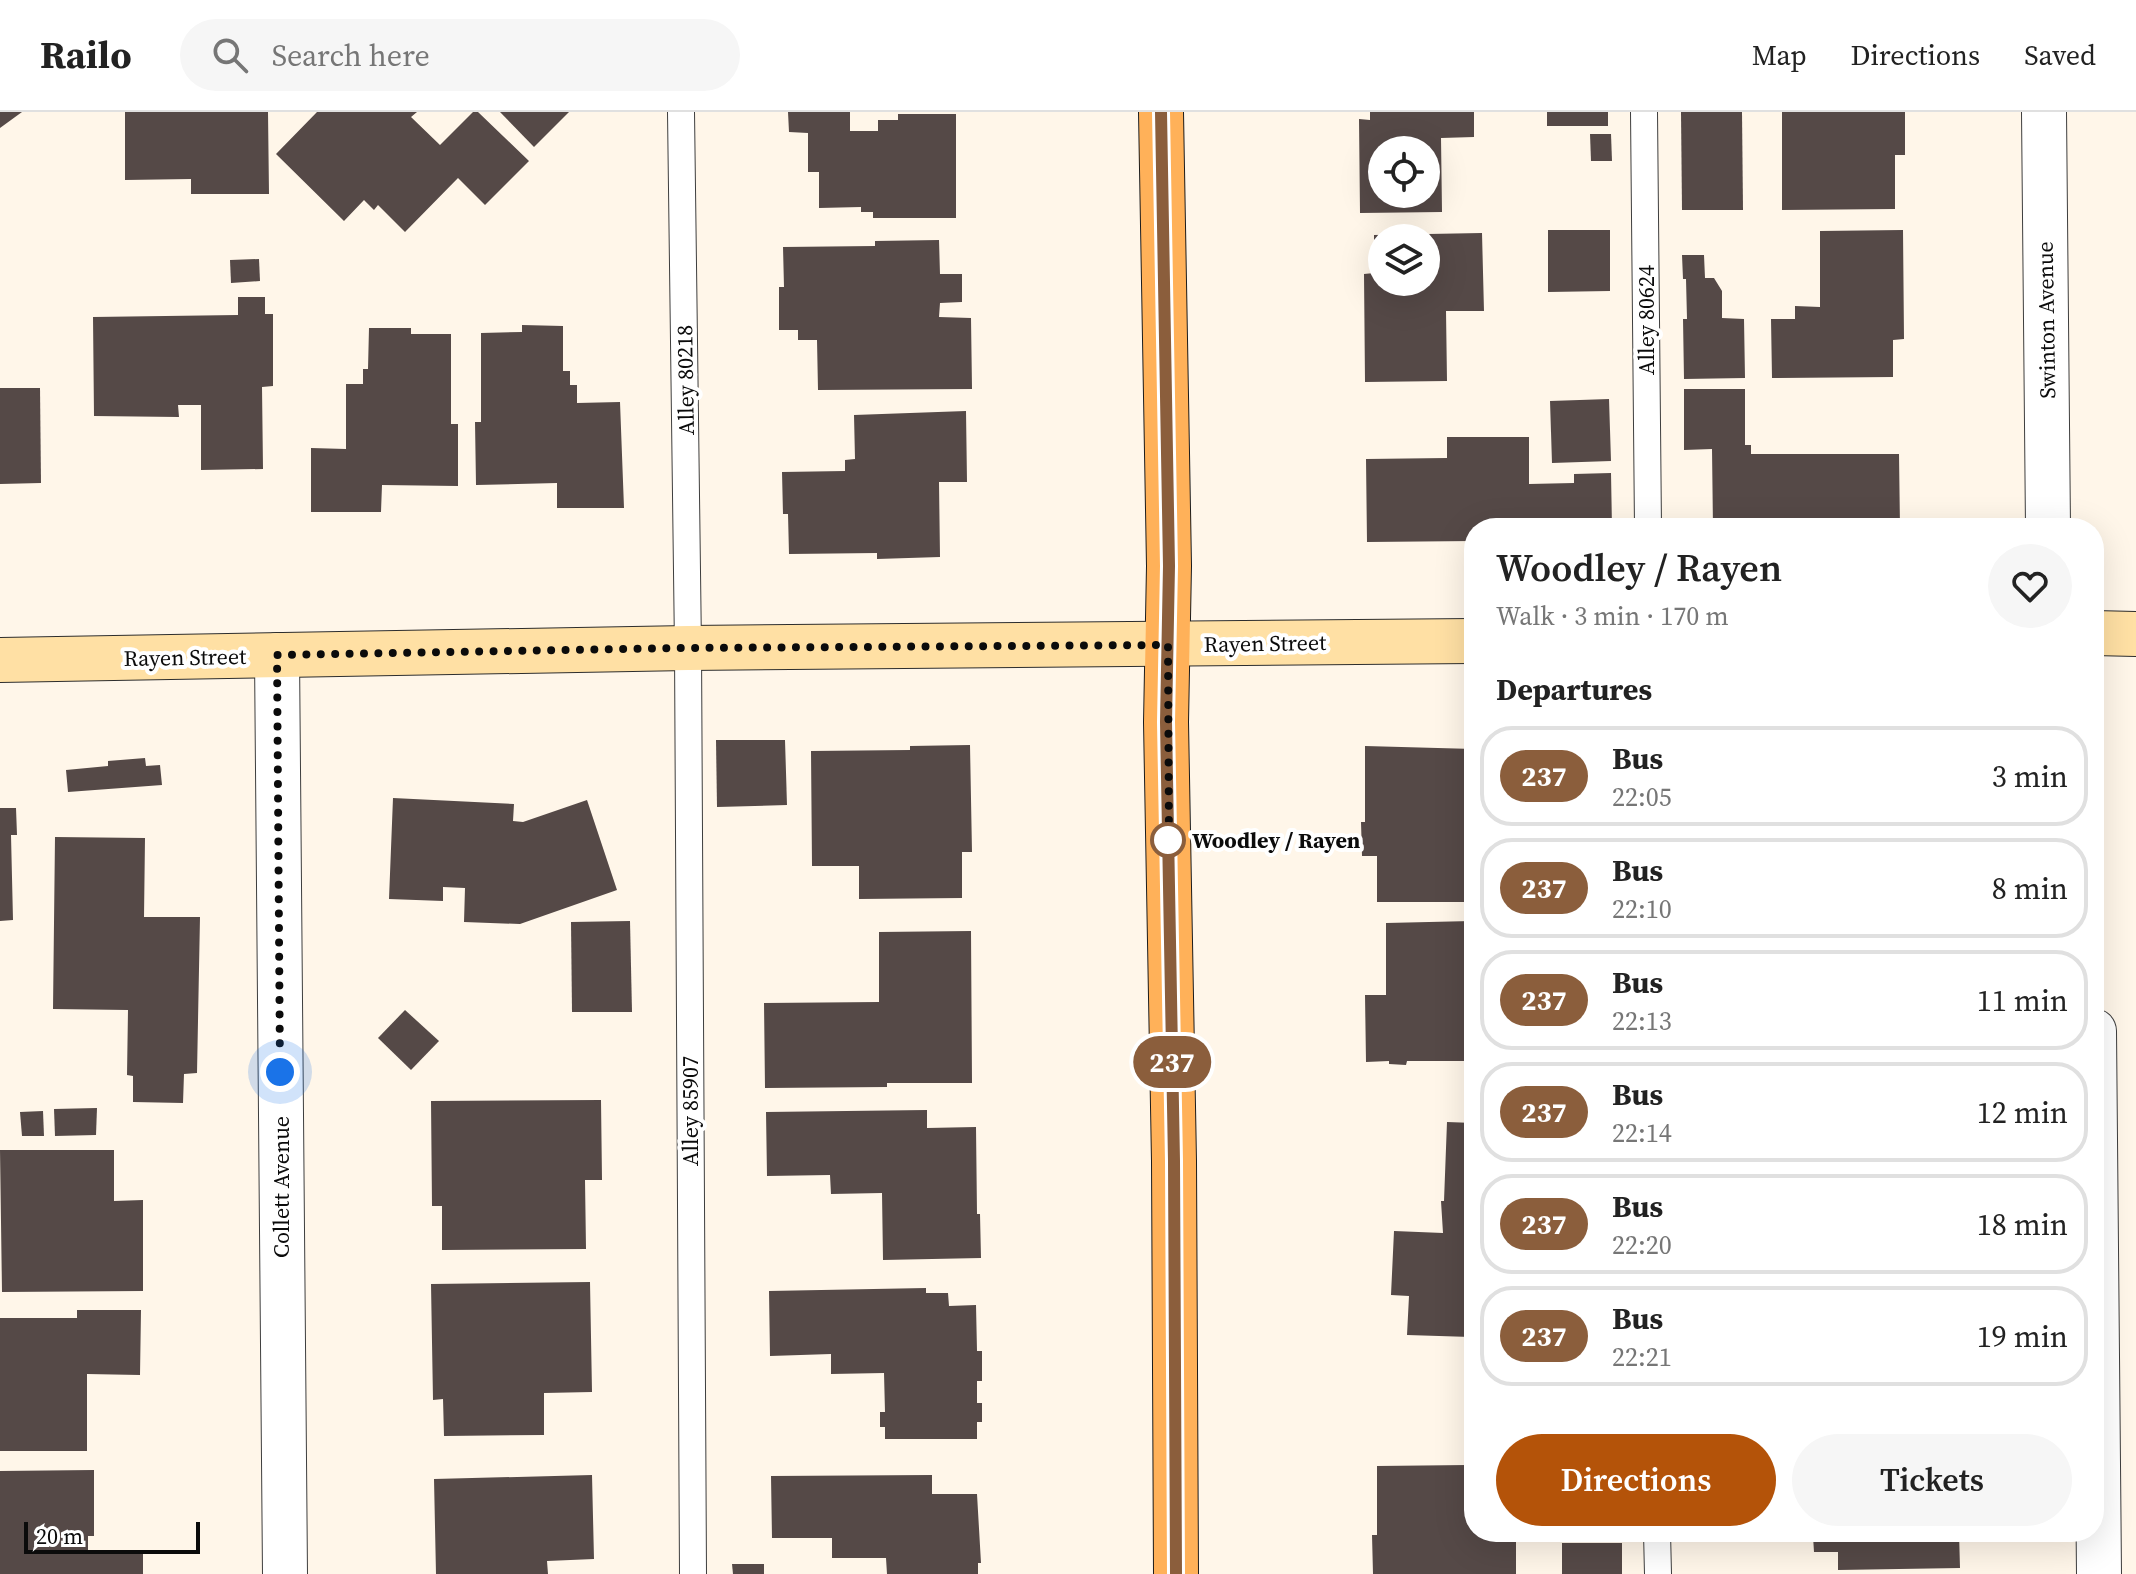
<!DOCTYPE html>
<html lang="en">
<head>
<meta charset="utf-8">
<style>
	body { margin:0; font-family:"Source Serif 4",serif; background:#f6f6f6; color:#222; height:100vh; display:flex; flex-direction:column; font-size:30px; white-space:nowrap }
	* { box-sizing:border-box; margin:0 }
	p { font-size:26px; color:#767676 }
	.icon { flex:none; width:44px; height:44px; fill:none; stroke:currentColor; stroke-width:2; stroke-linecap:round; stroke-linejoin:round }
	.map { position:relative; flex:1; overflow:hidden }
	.sheet { position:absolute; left:1464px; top:406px; width:640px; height:1024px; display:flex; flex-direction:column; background:#fff; border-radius:32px; box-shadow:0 8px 32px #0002 }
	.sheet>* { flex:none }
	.badge { padding:0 16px; border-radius:26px; font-size:28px; line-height:52px }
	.buttons { position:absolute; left:1368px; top:24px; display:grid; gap:16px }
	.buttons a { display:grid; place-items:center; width:72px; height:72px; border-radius:50%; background:#fff; box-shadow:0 8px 32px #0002; font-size:40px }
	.scale { position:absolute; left:24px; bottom:20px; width:176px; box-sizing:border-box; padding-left:8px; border:4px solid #0b0b0b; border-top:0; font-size:22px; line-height:28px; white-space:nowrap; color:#0b0b0b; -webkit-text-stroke:6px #fff; paint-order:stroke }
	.you { position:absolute; width:40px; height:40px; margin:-20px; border:6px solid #fff; border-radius:50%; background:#1a73e8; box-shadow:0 0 0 12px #1a73e833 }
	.map>.badge { position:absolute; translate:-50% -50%; box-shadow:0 0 0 4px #fff }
	h2 { padding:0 32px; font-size:30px; line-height:72px }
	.round { display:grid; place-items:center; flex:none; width:84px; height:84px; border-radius:42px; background:#f6f6f6 }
	.headline { display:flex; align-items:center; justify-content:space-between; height:136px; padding:0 32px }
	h1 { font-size:38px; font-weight:600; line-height:60px }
	.action { display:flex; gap:16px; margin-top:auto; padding:16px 32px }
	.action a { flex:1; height:92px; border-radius:48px; background:#b45309; color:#fff; font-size:32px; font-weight:600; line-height:92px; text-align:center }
	.action a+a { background:#f6f6f6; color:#222 }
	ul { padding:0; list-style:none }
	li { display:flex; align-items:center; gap:24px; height:100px; margin:0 16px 12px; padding:0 16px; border:4px solid #e0e0e0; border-radius:32px }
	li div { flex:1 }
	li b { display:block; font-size:30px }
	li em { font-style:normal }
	li .badge { min-width:88px; font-weight:700; text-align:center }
	header { display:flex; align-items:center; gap:48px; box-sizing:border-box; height:112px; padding:0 40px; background:#fff; border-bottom:2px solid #e0e0e0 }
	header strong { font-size:38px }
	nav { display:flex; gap:44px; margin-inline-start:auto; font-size:28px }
	.search { width:560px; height:72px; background:#f6f6f6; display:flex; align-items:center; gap:20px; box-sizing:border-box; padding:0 28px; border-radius:44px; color:#767676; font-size:30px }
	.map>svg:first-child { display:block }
</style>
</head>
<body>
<header>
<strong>Railo</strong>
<div class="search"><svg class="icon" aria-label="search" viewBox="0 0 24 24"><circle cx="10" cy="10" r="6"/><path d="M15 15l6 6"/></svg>Search here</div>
<nav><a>Map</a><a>Directions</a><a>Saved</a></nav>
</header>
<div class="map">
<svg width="2136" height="1462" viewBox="0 0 2136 1462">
	<rect width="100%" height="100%" fill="#fff6e9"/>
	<g fill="#554947" fill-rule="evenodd">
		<path d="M0,0H22L0,16Z"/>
		<path d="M125,0H268L269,82H191V67L125,68Z"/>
		<path d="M317,0H417L411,5L440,33L473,0H478L529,49L485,93L458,66L405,120L378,93L374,98L364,88L344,109L276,42Z"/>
		<path d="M500,0H569L534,35Z"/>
		<path d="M788,0H850V19H878V8H898V2H956V106H873V100H861V95L819,96V60H808V21L789,20Z"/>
		<path d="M1370,0H1474V25L1441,26L1442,100L1360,101L1359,7L1370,8ZM1382,38H1426V82H1382Z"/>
		<rect x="1547" y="0" width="61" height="14"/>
		<path d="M1681,0H1742L1743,98H1682Z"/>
		<path d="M1782,0H1905V43H1895V97L1782,98Z"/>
		<path d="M1590,22H1611L1612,49H1591Z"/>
		<path d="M1548,118H1610V179L1548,180Z"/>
		<path d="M1903,118L1904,227L1893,228V265L1772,266L1771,207H1795V194L1820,195V119Z"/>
		<path d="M1482,121L1484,199H1446L1447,269L1365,270L1364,162L1374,161V123ZM1382,126H1426V170H1382Z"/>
		<path d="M939,128L940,162H962V190L940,191L939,205L971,206L972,277L818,278L817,228H798V218H779V175H784L783,135L875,134V129Z"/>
		<path d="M1682,143H1704L1705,166H1714L1722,179V206L1744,207L1745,266L1684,267L1683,207H1687L1686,167H1683Z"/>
		<path d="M259,147L260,169L231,171L230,148Z"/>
		<path d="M238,185H265V202H273V274L262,275L263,357L201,358V293H178L179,305L94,304L93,205L238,203Z"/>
		<path d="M522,213L563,214V259H570V273H577V291L620,290L624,396H557V371L476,373L475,310H481V221L522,220Z"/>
		<path d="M369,216H411V222H451V312H458V374L382,373L381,400H311V336L346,337V272H363V257H368Z"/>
		<path d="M0,276H40L41,371L0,372Z"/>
		<path d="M1684,277H1745V333H1751V342H1899L1900,416H1713L1712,337L1684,338Z"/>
		<path d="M1609,287L1611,349L1552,351L1550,289Z"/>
		<path d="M966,299L967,370H939L940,445L877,447V441L789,442L788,402H783L782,360L845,359V348L855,347L854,303Z"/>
		<path d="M1447,325H1529V372L1574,371V362L1611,361L1612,416H1474V429L1367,430L1366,347L1447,346Z"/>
		<path d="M716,628H785L787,693L717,695Z"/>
		<path d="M970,633L972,740H962V786L859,787V754H812L811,639L910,638V634Z"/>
		<path d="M1365,634L1474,637V790H1377V744H1362L1361,710H1365Z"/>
		<path d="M145,646L146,654L160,653L162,673L68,680L66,658L108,654V649Z"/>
		<path d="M393,686L514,692L513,709L523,710L587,688L617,778L520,812L464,810L465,776L443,775V789L389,787Z"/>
		<path d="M0,696H16L17,723H11L13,808L0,809Z"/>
		<path d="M55,725L145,726L144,805H200L197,961L184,962L183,991L133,990V964L127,963L128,898L53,897Z"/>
		<path d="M630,809L632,900H572L571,810Z"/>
		<path d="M1472,809L1474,949H1407L1406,953L1389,952V949L1366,950L1365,883H1386V811Z"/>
		<path d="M971,819L972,971H887V975L765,976L764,891L879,890V820Z"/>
		<path d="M405,898L439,929L411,958L378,926Z"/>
		<path d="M601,988L602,1068H585L586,1137L442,1138V1094H432L431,989Z"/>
		<path d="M97,996L96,1023L55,1024L54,997Z"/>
		<path d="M927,998V1016L976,1015L977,1102H980L981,1146L883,1148L882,1081L831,1082L830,1063L767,1064L766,1000Z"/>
		<path d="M43,999L44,1024H22L20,1000Z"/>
		<path d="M1447,1010L1474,1011V1200L1471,1225L1407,1223L1409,1184L1391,1183L1394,1119L1443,1121L1441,1089H1444Z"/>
		<path d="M0,1038H114V1089L143,1088V1179L2,1180Z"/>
		<path d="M590,1170L592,1280L544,1281V1323L444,1324L443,1287L433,1288L431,1172Z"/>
		<path d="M926,1176V1181H948L949,1194L976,1193L977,1239H982V1269H977V1291H982V1310H977V1327H885V1315H880V1300H885L884,1261L831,1262V1242L770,1244L769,1179Z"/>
		<path d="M77,1198H141L140,1263L87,1262V1339H0V1206H77Z"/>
		<path d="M1468,1353V1375H1474V1420H1516V1462H1373L1372,1423H1377V1354Z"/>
		<path d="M94,1358V1424H88V1439L143,1438V1462H0V1359Z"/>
		<path d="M592,1363L594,1447L547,1449L548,1462H436L434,1367Z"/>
		<path d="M932,1363V1382H977L981,1451H978V1462H887L886,1446H832V1426H772L771,1364Z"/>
		<path d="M1769,1420H1959L1960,1456L1838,1458V1440H1814L1813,1424H1769Z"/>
		<rect x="1562" y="1431" width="60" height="31"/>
		<path d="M732,1452H764V1462H733Z"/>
	</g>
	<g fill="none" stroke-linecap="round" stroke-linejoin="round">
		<g stroke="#3e3e3e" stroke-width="28">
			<g id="lane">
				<path d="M681,0L688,536L693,1462"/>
				<path d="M1644,0L1648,416"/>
				<path d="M1657,1420L1658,1462"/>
			</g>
		</g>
		<g stroke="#3e3e3e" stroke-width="46">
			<g id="street">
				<path d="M2044,0L2048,416"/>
				<path d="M277,543L285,1462"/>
				<path d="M2094,919L2099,1462"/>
			</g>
		</g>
		<g stroke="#2d2d2d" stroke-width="46">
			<g id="secondary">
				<path d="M2094,521L2136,522"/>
				<path d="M0,548L688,536L1474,529"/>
			</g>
		</g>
		<g stroke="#1c1c1c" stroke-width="46">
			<path id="primary" d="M1161,0L1169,454L1166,610L1174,1049L1176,1462"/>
		</g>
		<use href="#lane" stroke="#fff" stroke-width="26"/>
		<use href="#street" stroke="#fff" stroke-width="44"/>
		<use href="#secondary" stroke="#ffe0a4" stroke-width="44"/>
		<use href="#primary" stroke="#ffb159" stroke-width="44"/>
	</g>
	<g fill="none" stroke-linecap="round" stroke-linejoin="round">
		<g stroke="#fff" stroke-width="18">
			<path id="line" d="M1161,0L1169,454L1166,610L1174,1049L1176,1462"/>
		</g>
		<use href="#line" stroke="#8b5e3c" stroke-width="12"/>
		<path stroke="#0b0b0b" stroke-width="8" stroke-dasharray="0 14.4" d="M280,960L277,543L688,536L1168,533L1169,735L1168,728"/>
	</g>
	<circle fill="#fff" stroke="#8b5e3c" stroke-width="4" cx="1168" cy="728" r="16"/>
	<g text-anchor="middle" stroke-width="8" stroke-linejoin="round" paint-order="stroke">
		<g font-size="22" fill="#0b0b0b" stroke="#fff">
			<text transform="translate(1646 208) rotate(-90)" y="8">Alley 80624</text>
			<text transform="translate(2046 208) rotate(-91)" y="8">Swinton Avenue</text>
			<text transform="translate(685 268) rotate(-91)" y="8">Alley 80218</text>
			<text transform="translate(1265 531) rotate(-1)" y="8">Rayen Street</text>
			<text transform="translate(185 545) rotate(-1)" y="8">Rayen Street</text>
			<text transform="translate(690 999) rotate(-90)" y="8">Alley 85907</text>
			<text transform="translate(281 1075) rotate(-90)" y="8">Collett Avenue</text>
		</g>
		<g font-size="22" font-weight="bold" fill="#0b0b0b" stroke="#fff" text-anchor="start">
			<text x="1192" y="736">Woodley / Rayen</text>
		</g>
	</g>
</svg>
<div class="buttons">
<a><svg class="icon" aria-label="locate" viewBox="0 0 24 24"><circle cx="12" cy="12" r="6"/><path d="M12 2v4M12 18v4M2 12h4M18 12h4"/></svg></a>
<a><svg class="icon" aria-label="layers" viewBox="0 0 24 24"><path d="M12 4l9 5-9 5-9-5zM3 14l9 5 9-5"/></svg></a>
</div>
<div class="scale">20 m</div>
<div class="you" style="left:280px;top:960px"></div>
<b class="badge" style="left:1172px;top:950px;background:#8b5e3c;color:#fff">237</b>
<section class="sheet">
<div class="headline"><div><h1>Woodley / Rayen</h1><p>Walk · 3 min · 170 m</p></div><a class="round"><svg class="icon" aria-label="heart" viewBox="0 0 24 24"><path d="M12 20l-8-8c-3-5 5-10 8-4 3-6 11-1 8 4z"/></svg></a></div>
<h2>Departures</h2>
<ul>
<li><span class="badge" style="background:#8b5e3c;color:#fff">237</span><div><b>Bus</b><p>22:05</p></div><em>3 min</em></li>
<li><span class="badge" style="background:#8b5e3c;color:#fff">237</span><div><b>Bus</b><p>22:10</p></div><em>8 min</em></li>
<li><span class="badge" style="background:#8b5e3c;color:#fff">237</span><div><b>Bus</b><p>22:13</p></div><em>11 min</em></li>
<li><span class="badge" style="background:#8b5e3c;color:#fff">237</span><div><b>Bus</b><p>22:14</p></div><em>12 min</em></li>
<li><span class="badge" style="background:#8b5e3c;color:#fff">237</span><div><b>Bus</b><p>22:20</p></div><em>18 min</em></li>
<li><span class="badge" style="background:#8b5e3c;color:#fff">237</span><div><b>Bus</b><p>22:21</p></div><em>19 min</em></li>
</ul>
<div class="action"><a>Directions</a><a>Tickets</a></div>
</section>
</div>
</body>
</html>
